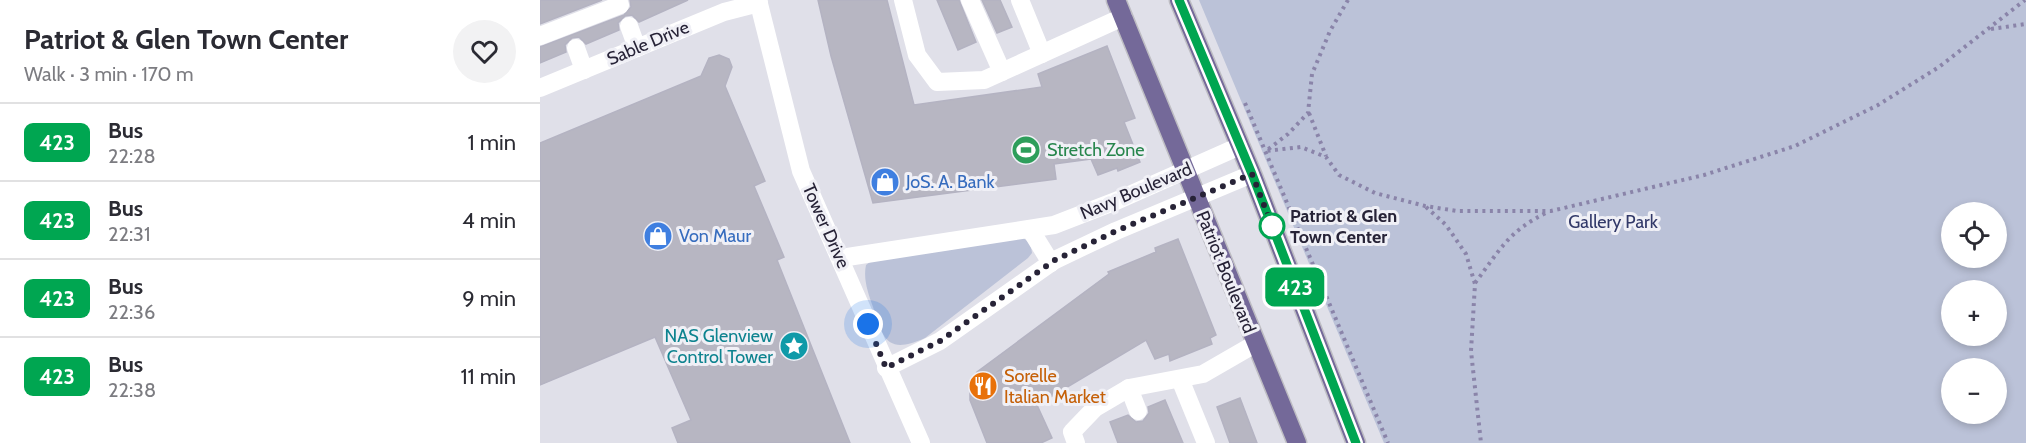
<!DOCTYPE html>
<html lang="en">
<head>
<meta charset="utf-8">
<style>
	body { margin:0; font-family:Cabin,sans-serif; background:#f2f2f3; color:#2b2b33; height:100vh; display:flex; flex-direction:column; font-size:22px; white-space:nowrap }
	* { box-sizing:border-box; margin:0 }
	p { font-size:20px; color:#7c7c81 }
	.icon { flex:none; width:33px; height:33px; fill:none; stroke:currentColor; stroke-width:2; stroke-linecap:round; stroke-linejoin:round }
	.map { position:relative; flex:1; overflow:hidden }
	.sheet { display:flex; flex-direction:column; background:#fff; width:540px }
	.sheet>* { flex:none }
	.badge { padding:0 12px; border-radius:9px; font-size:21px; line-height:39px }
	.tools { position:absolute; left:1401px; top:202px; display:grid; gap:12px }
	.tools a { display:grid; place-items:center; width:66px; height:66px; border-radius:50%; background:#fff; box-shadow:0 3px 9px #0003; font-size:30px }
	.you { position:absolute; width:30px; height:30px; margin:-15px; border:4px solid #fff; border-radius:50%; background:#1a73e8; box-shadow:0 0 0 9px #1a73e833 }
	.map>.badge { position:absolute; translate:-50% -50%; box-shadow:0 0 0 3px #fff }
	.round { display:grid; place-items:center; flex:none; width:63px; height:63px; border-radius:32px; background:#f2f2f3 }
	.overview { display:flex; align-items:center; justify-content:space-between; height:102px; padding:0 24px }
	h1 { font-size:28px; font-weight:700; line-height:45px }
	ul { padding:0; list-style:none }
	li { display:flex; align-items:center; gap:18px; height:78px; padding:0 24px; border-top:2px solid #e1e1e2 }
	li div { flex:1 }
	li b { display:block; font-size:22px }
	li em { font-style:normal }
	li .badge { min-width:66px; font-weight:700; text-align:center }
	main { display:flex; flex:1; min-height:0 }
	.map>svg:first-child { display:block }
</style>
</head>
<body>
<main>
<section class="sheet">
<div class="overview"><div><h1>Patriot &amp; Glen Town Center</h1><p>Walk · 3 min · 170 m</p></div><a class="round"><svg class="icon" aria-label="heart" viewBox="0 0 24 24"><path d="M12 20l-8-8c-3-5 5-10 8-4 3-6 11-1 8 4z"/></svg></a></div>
<ul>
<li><span class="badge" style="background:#00a651;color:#fff">423</span><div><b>Bus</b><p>22:28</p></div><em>1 min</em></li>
<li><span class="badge" style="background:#00a651;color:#fff">423</span><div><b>Bus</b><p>22:31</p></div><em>4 min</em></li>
<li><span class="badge" style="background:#00a651;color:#fff">423</span><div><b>Bus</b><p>22:36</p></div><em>9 min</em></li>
<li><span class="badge" style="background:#00a651;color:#fff">423</span><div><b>Bus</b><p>22:38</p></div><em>11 min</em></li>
</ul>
</section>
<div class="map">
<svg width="1486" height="443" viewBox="0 0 1486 443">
	<rect width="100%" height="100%" fill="#e0e0e9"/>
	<g fill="#bbc2d8" fill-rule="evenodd">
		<path d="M659,0H1486V443H844ZM1412,213H1456V258H1412ZM1412,291H1456V336H1412ZM1412,369H1456V414H1412Z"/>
		<path d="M478,235C487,240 491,242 492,253L488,258L385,338C347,355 343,339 333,307C328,293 323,279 326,265L334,259Z"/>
	</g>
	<g fill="#b7b6c2" stroke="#b4b3c2" stroke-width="1.5">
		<path d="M0,0H62L0,24Z"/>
		<path d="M90,0H148L99,22L92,15L85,16L78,23L79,30L46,44L39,37L32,38L25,45L26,52L0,63V47L84,15L91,7Z"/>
		<path d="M278,0H347L374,105L502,87L498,74L567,46L595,118L584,122L600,162L578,171L577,168L558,175L551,159L514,164L516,179L333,203L291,56Z"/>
		<path d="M397,0H419L436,42L418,50Z"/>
		<path d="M442,0H460L472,27L457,33Z"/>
		<path d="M179,55L189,59L192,67L185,86L225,181L214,186L244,257L237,260L310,443H138L132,428L151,420L115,337L0,385V143L161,76L169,58Z"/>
		<path d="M638,239L676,335L670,338L672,344L630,361L629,354L615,359L606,340L497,405L512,438L501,443H447L430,400V389L437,372L569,274L568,272L616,252L615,248Z"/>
		<path d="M700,398L717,443H690L677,407Z"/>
		<path d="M625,400L643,443H578L570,422L588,415L596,422L603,421L609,413L608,407Z"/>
	</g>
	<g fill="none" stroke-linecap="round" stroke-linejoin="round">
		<g stroke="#bebdc3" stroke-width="21">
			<g id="major">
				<path d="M576,0L757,443"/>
				<path d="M639,0L712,174L816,443"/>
			</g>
		</g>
		<g stroke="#8a84a9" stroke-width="4" stroke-dasharray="3 4.5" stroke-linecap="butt">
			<path d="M808,0L790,31L772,74L768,113L748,134L726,151L761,147L786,157L799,175L835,193L885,206L917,211H1011L1164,175L1255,146L1338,105L1399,67L1485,0"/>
			<path d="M1451,29L1486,24"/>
			<path d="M705,103L848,443"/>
			<path d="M769,113L786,156"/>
			<path d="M886,207L906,225L926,254L935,284L931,351L941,443"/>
			<path d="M935,283C960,250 968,231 1008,212"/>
		</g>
		<g stroke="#fff" stroke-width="18">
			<path d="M218,0L261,171L381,443"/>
			<path d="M363,0L377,55L397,82L444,80L583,17"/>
			<path d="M430,0L462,72"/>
			<path d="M480,0L502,54"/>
			<path d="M89,26L97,48"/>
			<path d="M0,36L80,5L78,0"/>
			<path d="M36,48L44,70"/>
			<path d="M0,88L184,12L219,3"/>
			<path d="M490,229L511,263"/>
			<path d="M301,258L514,225L576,201L700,146"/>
			<path d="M346,368L400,341L515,260L576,231L712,174"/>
			<path d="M640,379L666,443"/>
			<path d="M589,388L598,411"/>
			<path d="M536,443L532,432L555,408L589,388L663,374L715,344"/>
		</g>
		<use href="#major" stroke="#746999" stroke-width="18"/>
	</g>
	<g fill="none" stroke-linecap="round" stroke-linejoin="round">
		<g stroke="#fff" stroke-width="14">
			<path id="line" d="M639,0L712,174L816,443"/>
		</g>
		<use href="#line" stroke="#00a651" stroke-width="9"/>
		<path stroke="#272337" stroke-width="6" stroke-dasharray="0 10.8" d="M328,324L346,368L400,341L515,260L576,231L712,174L734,231L732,226"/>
	</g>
	<defs>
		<g id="stadium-disc" transform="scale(1.5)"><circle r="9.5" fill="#2e9e5b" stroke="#f0f0f6"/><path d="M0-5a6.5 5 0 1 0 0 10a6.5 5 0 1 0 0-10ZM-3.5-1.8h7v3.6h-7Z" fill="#fff"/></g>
		<g id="shop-disc" transform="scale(1.5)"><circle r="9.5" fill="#3f7fe0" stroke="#f0f0f6"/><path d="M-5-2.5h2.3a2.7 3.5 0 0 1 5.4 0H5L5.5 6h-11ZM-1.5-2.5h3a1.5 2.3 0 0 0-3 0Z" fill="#fff"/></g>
		<g id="sight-disc" transform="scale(1.5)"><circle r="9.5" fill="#0f9aa8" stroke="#f0f0f6"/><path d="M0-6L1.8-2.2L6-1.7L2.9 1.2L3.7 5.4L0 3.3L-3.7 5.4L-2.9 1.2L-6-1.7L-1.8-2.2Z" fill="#fff"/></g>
		<g id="restaurant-disc" transform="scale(1.5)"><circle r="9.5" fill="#e8710a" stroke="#f0f0f6"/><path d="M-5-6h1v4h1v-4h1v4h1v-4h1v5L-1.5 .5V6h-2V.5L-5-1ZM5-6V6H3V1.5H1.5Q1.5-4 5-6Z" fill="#fff"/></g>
	</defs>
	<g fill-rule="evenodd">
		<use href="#stadium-disc" x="486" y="150"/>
		<use href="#shop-disc" x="345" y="182"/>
		<use href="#shop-disc" x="118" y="236"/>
		<use href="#sight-disc" x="254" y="346"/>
		<use href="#restaurant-disc" x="443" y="386"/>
	</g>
	<circle fill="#fff" stroke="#00a651" stroke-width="3" cx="732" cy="226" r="12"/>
	<g text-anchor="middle" stroke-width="6" stroke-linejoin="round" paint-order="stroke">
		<g font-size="18" fill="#272337" stroke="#f0f0f6">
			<text transform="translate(108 43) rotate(-23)" y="6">Sable Drive</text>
			<text transform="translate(596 191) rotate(-23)" y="6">Navy Boulevard</text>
			<text transform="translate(286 226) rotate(66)" y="6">Tower Drive</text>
			<text transform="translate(686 272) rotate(68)" y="6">Patriot Boulevard</text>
		</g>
		<g font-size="18" fill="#27864d" stroke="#f0f0f6" text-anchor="start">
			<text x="507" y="156">Stretch Zone</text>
		</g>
		<g font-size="18" fill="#366cbe" stroke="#f0f0f6" text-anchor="start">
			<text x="366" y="188">JoS. A. Bank</text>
			<text x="139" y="242">Von Maur</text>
		</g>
		<g font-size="18" font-weight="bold" fill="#272337" stroke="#f0f0f6" text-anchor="start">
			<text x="750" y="222">Patriot &amp; Glen<tspan x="750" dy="21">Town Center</tspan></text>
		</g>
		<g font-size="18" fill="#323969" stroke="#f0f0f6">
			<text x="1073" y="228">Gallery Park</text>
		</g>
		<g font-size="18" fill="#0d838f" stroke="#f0f0f6" text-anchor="end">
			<text x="233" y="342">NAS Glenview<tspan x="233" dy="21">Control Tower</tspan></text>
		</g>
		<g font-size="18" fill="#c56008" stroke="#f0f0f6" text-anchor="start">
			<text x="464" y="382">Sorelle<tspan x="464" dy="21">Italian Market</tspan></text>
		</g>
	</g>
</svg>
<div class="tools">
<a><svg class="icon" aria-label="locate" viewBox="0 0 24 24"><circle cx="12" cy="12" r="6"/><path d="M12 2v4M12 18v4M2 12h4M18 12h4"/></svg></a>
<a>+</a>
<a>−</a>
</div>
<div class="you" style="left:328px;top:324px"></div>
<b class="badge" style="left:755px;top:287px;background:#00a651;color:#fff">423</b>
</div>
</main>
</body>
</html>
